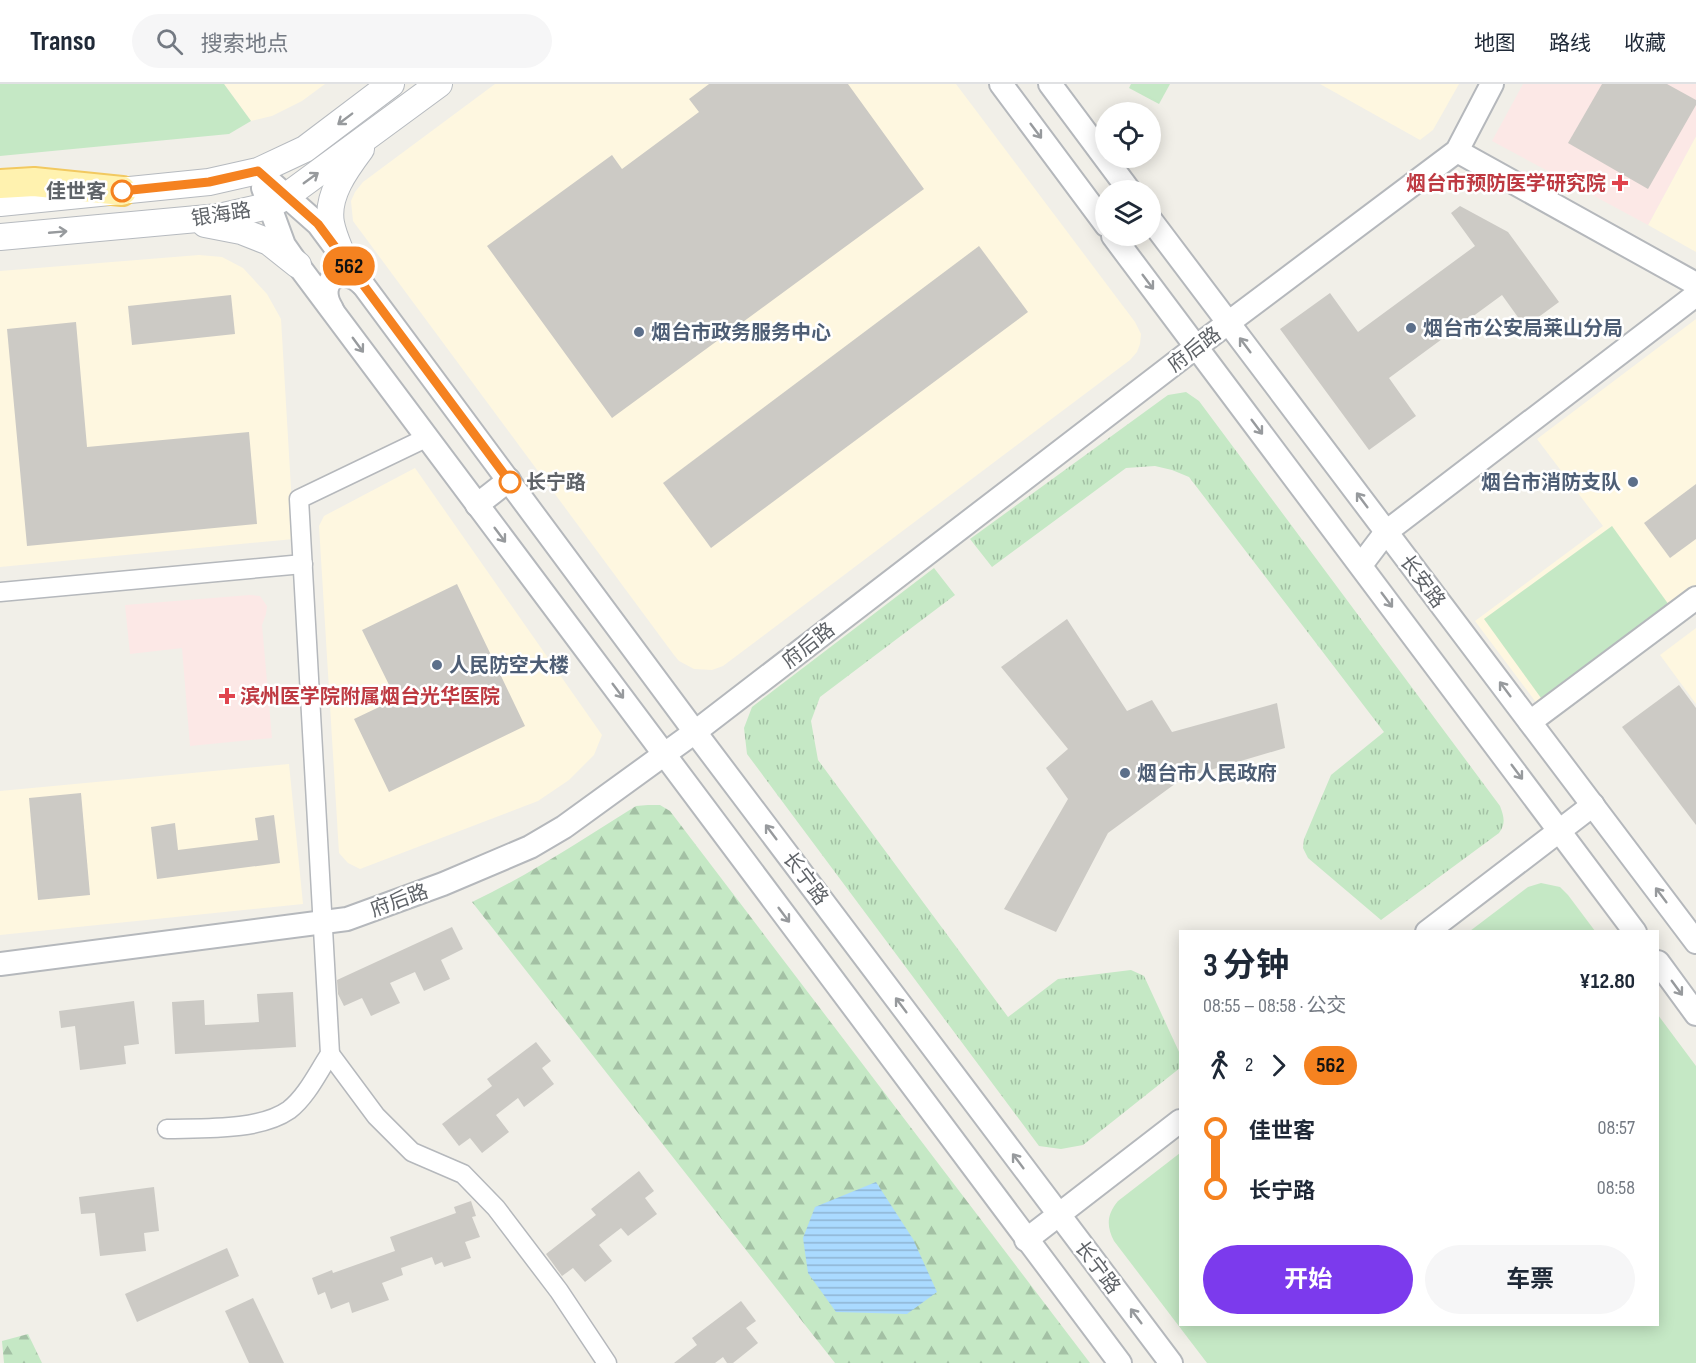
<!DOCTYPE html>
<html lang="zh">
<head>
<meta charset="utf-8">
<style>
	body { margin:0; font-family:"Sofia Sans Condensed","Noto Sans SC",sans-serif; background:#f6f6f7; color:#1f2937; height:100vh; display:flex; flex-direction:column; font-size:22px; white-space:nowrap }
	* { box-sizing:border-box; margin:0 }
	p { font-size:20px; color:#747a83 }
	.icon { flex:none; width:33px; height:33px; fill:none; stroke:currentColor; stroke-width:2; stroke-linecap:round; stroke-linejoin:round }
	.map { position:relative; flex:1; overflow:hidden }
	.sheet { position:absolute; left:1179px; top:846px; width:480px; height:396px; display:flex; flex-direction:column; background:#fff; border-radius:0px; box-shadow:0 3px 15px #0003 }
	.sheet>* { flex:none }
	.badge { padding:0 12px; border-radius:20px; font-size:21px; line-height:39px }
	.buttons { position:absolute; left:1095px; top:18px; display:grid; gap:12px }
	.buttons a { display:grid; place-items:center; width:66px; height:66px; border-radius:50%; background:#fff; box-shadow:0 3px 15px #0003; font-size:30px }
	.map>.badge { position:absolute; translate:-50% -50%; box-shadow:0 0 0 3px #fff }
	.legs { display:flex; align-items:center; gap:9px; height:66px; padding:0 24px; font-size:20px }
	.legs p { margin-inline-start:auto }
	.head { display:flex; align-items:center; justify-content:space-between; height:102px; padding:0 24px }
	h1 { font-size:33px; font-weight:700; line-height:45px }
	.cta { display:flex; gap:12px; margin-top:auto; padding:12px 24px }
	.cta a { flex:1; height:69px; border-radius:36px; background:#7c3aed; color:#fff; font-size:24px; font-weight:700; line-height:69px; text-align:center }
	.cta a+a { background:#f6f6f7; color:#1f2937 }
	ul { padding:0 24px; list-style:none }
	li { display:flex; align-items:center; gap:21px; height:60px; font-size:22px }
	li i { display:grid; place-items:center; width:9px; height:100%; margin:0 8px; background:currentColor }
	li i::after { content:''; width:15px; height:15px; margin:-8px; border:4px solid; border-radius:50%; background:#fff }
	li p { margin-inline-start:auto }
	li:first-child i { background:linear-gradient(#0000 50%,currentColor 0) }
	li:last-child i { background:linear-gradient(currentColor 50%,#0000 0) }
	header { display:flex; align-items:center; gap:36px; box-sizing:border-box; height:84px; padding:0 30px; background:#fff; border-bottom:2px solid #e0e1e3 }
	header strong { font-size:28px }
	nav { display:flex; gap:33px; margin-inline-start:auto; font-size:21px }
	.search { width:420px; height:54px; background:#f6f6f7; display:flex; align-items:center; gap:15px; box-sizing:border-box; padding:0 21px; border-radius:33px; color:#747a83; font-size:22px }
	.map>svg:first-child { display:block }
</style>
</head>
<body>
<header>
<strong>Transo</strong>
<div class="search"><svg class="icon" aria-label="search" viewBox="0 0 24 24"><circle cx="10" cy="10" r="6"/><path d="M15 15l6 6"/></svg>搜索地点</div>
<nav><a>地图</a><a>路线</a><a>收藏</a></nav>
</header>
<div class="map">
<svg width="1696" height="1279" viewBox="0 0 1696 1279">
	<defs>
		<pattern id="grass-tufts" width="24" height="20" patternUnits="userSpaceOnUse" patternTransform="scale(1.5)"><rect width="24" height="20" fill="#c5e8c5"/><path d="M3 7l-1-3M5 7V3M7 7l1-3M15 17l-1-3M17 17v-4M19 17l1-3" fill="none" stroke="#a3c0a4"/></pattern>
		<pattern id="forest-firs" width="22" height="20" patternUnits="userSpaceOnUse" patternTransform="scale(1.5)"><rect width="22" height="20" fill="#c5e8c5"/><path d="M5 1l3.5 6h-7zM16 11l3.5 6h-7z" fill="#a3c0a4"/></pattern>
		<pattern id="water-rules" width="6" height="5" patternUnits="userSpaceOnUse" patternTransform="scale(1.5)"><rect width="6" height="5" fill="#aadaff"/><path d="M0 2.5h6" fill="none" stroke="#8eb4d2"/></pattern>
	</defs>
	<rect width="100%" height="100%" fill="#f1efe8"/>
	<g fill="#fef7e0">
		<path d="M224,0H325L302,17L272,32L251,37Z"/>
		<path d="M495,0H956L1135,238L1141,250L1140,260L1137,268L1130,276L723,582L712,586L694,585L679,577L674,571L353,137L351,117L355,108L363,98Z"/>
		<path d="M1320,0H1459L1433,46L1420,56Z"/>
		<path d="M1696,52V168L1648,141Z"/>
		<path d="M199,171L222,173L243,184L267,210L281,235L294,455L0,483V187Z"/>
		<path d="M1696,235V504L1538,621L1475,537L1603,442L1537,355Z"/>
		<path d="M415,384L602,651L594,671L569,696L538,717L360,785L348,779L339,769L319,442L324,432Z"/>
		<path d="M1696,544V620L1660,571Z"/>
		<path d="M289,680L303,820L0,851V707Z"/>
	</g>
	<g fill="#fce8e6">
		<path d="M1523,0H1696V52L1648,141L1492,57Z"/>
		<path d="M250,511L260,512L267,522L266,530L262,541L272,654L190,662L182,564L130,570L125,521Z"/>
	</g>
	<g fill="url(#grass-tufts)">
		<path d="M1186,308L1199,317L1500,722C1504,733 1506,739 1499,749L1381,836L1308,774L1303,764L1304,755L1331,691L1384,648L1189,393L1172,386L1155,382L1126,384L992,483L970,455L1168,311Z"/>
		<path d="M934,484L955,511L820,613L811,637L818,676L1008,933L1058,895L1131,886L1144,892L1180,970V984L1083,1061L1061,1065L1039,1062L747,670L744,644L752,623Z"/>
	</g>
	<g fill="url(#forest-firs)">
		<path d="M648,721H660L670,727L1090,1279H835L472,818C529,791 582,756 636,722Z"/>
		<path d="M28,1250L42,1279H4L2,1257Z"/>
	</g>
	<g fill="#c5e8c5">
		<path d="M0,0H224L251,37L229,50L0,72Z"/>
		<path d="M1131,0H1170L1159,20L1129,4Z"/>
		<path d="M1612,442L1669,521L1541,614L1484,535Z"/>
		<path d="M1541,799L1560,803L1568,811L1595,847H1470L1528,803Z"/>
		<path d="M1658,931L1696,982V1279H1207L1114,1157C1106,1142 1107,1130 1118,1117L1180,1069V1240H1658Z"/>
	</g>
	<path fill="url(#water-rules)" d="M876,1098L913,1155L937,1208L907,1230L836,1228L808,1189L803,1154L815,1123Z"/>
	<g fill="#cccac5">
		<path d="M709,0H848L924,105L612,334L487,162L612,71L622,85L699,28L689,15Z"/>
		<path d="M1602,0H1667L1696,16V21L1648,105L1568,59Z"/>
		<path d="M1460,122L1508,148L1559,218L1525,243L1502,211L1389,294L1416,332L1369,366L1280,245L1330,209L1358,248L1475,162L1451,129Z"/>
		<path d="M979,162L1028,228L711,464L663,399Z"/>
		<path d="M231,211L235,250L132,261L128,222Z"/>
		<path d="M76,238L87,363L249,348L257,440L27,462L7,245Z"/>
		<path d="M1696,400V455L1670,474L1644,439Z"/>
		<path d="M457,500L525,642L389,708L354,635L396,615L362,546Z"/>
		<path d="M1067,535L1127,627L1152,616L1172,648L1277,619L1285,664L1183,694L1108,749L1056,848L1004,825L1068,715L1046,684L1068,665L1001,583Z"/>
		<path d="M1679,601L1696,624V741L1622,643Z"/>
		<path d="M81,709L90,811L38,816L29,714Z"/>
		<path d="M274,731L280,779L157,795L151,743L175,739L178,766L258,756L255,734Z"/>
		<path d="M452,843L463,865L441,876L450,895L424,907L415,888L390,899L400,919L371,932L362,914L344,922L338,910L337,896Z"/>
		<path d="M293,908L296,963L175,970L172,918L204,916L205,941L259,938L257,910Z"/>
		<path d="M134,917L139,960L124,962L126,980L80,986L75,942L61,944L59,927Z"/>
		<path d="M536,958L551,977L542,984L554,1000L524,1023L518,1014L496,1031L509,1048L482,1069L470,1054L459,1062L442,1040L492,1002L487,995Z"/>
		<path d="M639,1087L654,1107L645,1114L657,1130L628,1152L621,1144L599,1161L612,1177L585,1198L573,1184L562,1192L546,1170L596,1131L591,1125Z"/>
		<path d="M154,1103L159,1147L144,1149L146,1167L100,1172L95,1129L81,1130L79,1113Z"/>
		<path d="M471,1117L476,1132L472,1133L480,1153L465,1158L471,1174L444,1183L442,1178L435,1181L432,1173L401,1184L403,1191L382,1199L389,1216L352,1229L349,1218L331,1225L325,1208L318,1211L312,1194L332,1186L333,1189L395,1167L390,1153L456,1129L454,1123Z"/>
		<path d="M227,1164L239,1192L137,1238L125,1210Z"/>
		<path d="M253,1214L284,1279H249L225,1227Z"/>
		<path d="M741,1217L756,1237L746,1244L758,1259L733,1279H727L723,1273L715,1279H674L697,1261L692,1254Z"/>
	</g>
	<g fill="none" stroke-linecap="round" stroke-linejoin="round">
		<g stroke="#b5b8bc" stroke-width="21">
			<g id="minor">
				<path d="M0,508L303,480"/>
				<path d="M330,970L376,1032L412,1068L463,1090L496,1124L559,1207L607,1279"/>
				<path d="M167,1045C203,1044 259,1047 289,1026C307,1012 318,988 330,970L299,415L426,354"/>
			</g>
		</g>
		<g stroke="#b5b8bc" stroke-width="26">
			<g id="tertiary">
				<path d="M1001,0L1106,141"/>
				<path d="M1050,0L1129,106"/>
				<path d="M1457,67L1696,200"/>
				<path d="M258,87L318,140L695,648L1171,1279"/>
				<path d="M263,104L284,161L298,181L1120,1279"/>
				<path d="M1150,135L1696,858"/>
				<path d="M1113,152L1635,848"/>
				<path d="M332,225C315,199 341,178 363,201"/>
				<path d="M477,421L509,396"/>
				<path d="M1361,481L1386,448L1696,211"/>
				<path d="M1530,638L1696,514"/>
				<path d="M1427,848L1593,721"/>
				<path d="M1658,878L1696,930"/>
				<path d="M0,880L347,835L443,800L530,763L564,743L695,648L1196,263L1457,67L1492,0"/>
				<path d="M1026,1156L1180,1037"/>
			</g>
		</g>
		<g stroke="#b6babf" stroke-width="28">
			<g id="secondary">
				<path d="M0,119L209,98L258,87L305,65L391,0"/>
				<path d="M205,140L241,147L269,158L298,181"/>
				<path d="M0,153L219,133L268,122L288,111L439,0"/>
				<path d="M342,171C338,161 333,150 331,139C326,112 346,85 361,65"/>
			</g>
		</g>
		<g stroke="#f2c960" stroke-width="32">
			<path id="primary" d="M0,100L34,98L122,107"/>
		</g>
		<use href="#minor" stroke="#fff" stroke-width="18"/>
		<use href="#tertiary" stroke="#fff" stroke-width="22"/>
		<use href="#secondary" stroke="#fff" stroke-width="26"/>
		<use href="#primary" stroke="#fff2af" stroke-width="28"/>
	</g>
	<defs><path id="oneway-shaft" d="M-6 0H5M1.5-3L5.5 0L1.5 3" fill="none" stroke-width="1.6" stroke-linecap="round" stroke-linejoin="round" transform="scale(1.5)"/></defs>
	<g stroke="#979a9d">
		<use href="#oneway-shaft" transform="translate(345 35) rotate(143)"/>
		<use href="#oneway-shaft" transform="translate(1036 47) rotate(53)"/>
		<use href="#oneway-shaft" transform="translate(311 94) rotate(-36)"/>
		<use href="#oneway-shaft" transform="translate(58 148) rotate(-5)"/>
		<use href="#oneway-shaft" transform="translate(1148 198) rotate(53)"/>
		<use href="#oneway-shaft" transform="translate(358 261) rotate(54)"/>
		<use href="#oneway-shaft" transform="translate(1245 261) rotate(-127)"/>
		<use href="#oneway-shaft" transform="translate(1257 343) rotate(53)"/>
		<use href="#oneway-shaft" transform="translate(1362 416) rotate(-127)"/>
		<use href="#oneway-shaft" transform="translate(500 451) rotate(53)"/>
		<use href="#oneway-shaft" transform="translate(1387 516) rotate(53)"/>
		<use href="#oneway-shaft" transform="translate(1505 605) rotate(-127)"/>
		<use href="#oneway-shaft" transform="translate(618 607) rotate(53)"/>
		<use href="#oneway-shaft" transform="translate(1517 688) rotate(53)"/>
		<use href="#oneway-shaft" transform="translate(771 748) rotate(-127)"/>
		<use href="#oneway-shaft" transform="translate(1661 811) rotate(-127)"/>
		<use href="#oneway-shaft" transform="translate(784 831) rotate(53)"/>
		<use href="#oneway-shaft" transform="translate(1677 904) rotate(54)"/>
		<use href="#oneway-shaft" transform="translate(901 921) rotate(-127)"/>
		<use href="#oneway-shaft" transform="translate(1018 1077) rotate(-127)"/>
		<use href="#oneway-shaft" transform="translate(1136 1232) rotate(-127)"/>
	</g>
	<g fill="none" stroke-linecap="round" stroke-linejoin="round">
		<g stroke="#fff" stroke-width="14">
			<path id="line-1" d="M122,107L209,98L258,87L318,140L510,398"/>
		</g>
		<use href="#line-1" stroke="#f58220" stroke-width="9"/>
	</g>
	<g fill="#e0444e" stroke="#fff" stroke-width="2">
		<path d="M1617 90h6v6h6v6h-6v6h-6v-6h-6v-6h6z"/>
		<path d="M224 603h6v6h6v6h-6v6h-6v-6h-6v-6h6z"/>
	</g>
	<g fill="#fff" stroke="#f58220" stroke-width="3">
		<circle cx="122" cy="107" r="10"/>
		<circle cx="510" cy="398" r="10"/>
	</g>
	<g fill="#5c6f8a" stroke="#fff" stroke-width="2">
		<circle cx="1411" cy="244" r="6"/>
		<circle cx="639" cy="248" r="6"/>
		<circle cx="1633" cy="398" r="6"/>
		<circle cx="437" cy="581" r="6"/>
		<circle cx="1125" cy="689" r="6"/>
	</g>
	<g text-anchor="middle" stroke-width="5" stroke-linejoin="round" paint-order="stroke">
		<g font-size="20" font-weight="bold" fill="#be3a42" stroke="#fff" text-anchor="end">
			<text x="1606" y="106">烟台市预防医学研究院</text>
			<text x="240" y="619" text-anchor="start">滨州医学院附属烟台光华医院</text>
		</g>
		<g font-size="20" font-weight="bold" fill="#5f6368" stroke="#fff" text-anchor="end">
			<text x="106" y="114">佳世客</text>
			<text x="526" y="405" text-anchor="start">长宁路</text>
		</g>
		<g font-size="20" fill="#5f6368" stroke="#fff">
			<text transform="translate(221 130) rotate(-9)" y="7">银海路</text>
			<text transform="translate(1194 265) rotate(-37)" y="7">府后路</text>
			<text transform="translate(1423 497) rotate(53)" y="7">长安路</text>
			<text transform="translate(808 561) rotate(-38)" y="7">府后路</text>
			<text transform="translate(806 794) rotate(53)" y="7">长宁路</text>
			<text transform="translate(399 816) rotate(-20)" y="7">府后路</text>
			<text transform="translate(1098 1183) rotate(53)" y="7">长宁路</text>
		</g>
		<g font-size="20" font-weight="bold" fill="#4e5e75" stroke="#fff" text-anchor="start">
			<text x="1423" y="251">烟台市公安局莱山分局</text>
			<text x="651" y="255">烟台市政务服务中心</text>
			<text x="1621" y="405" text-anchor="end">烟台市消防支队</text>
			<text x="449" y="588">人民防空大楼</text>
			<text x="1137" y="696">烟台市人民政府</text>
		</g>
	</g>
</svg>
<div class="buttons">
<a><svg class="icon" aria-label="locate" viewBox="0 0 24 24"><circle cx="12" cy="12" r="6"/><path d="M12 2v4M12 18v4M2 12h4M18 12h4"/></svg></a>
<a><svg class="icon" aria-label="layers" viewBox="0 0 24 24"><path d="M12 4l9 5-9 5-9-5zM3 14l9 5 9-5"/></svg></a>
</div>
<b class="badge" style="left:349px;top:182px;background:#f58220;color:#111">562</b>
<section class="sheet">
<div class="head"><div><h1>3 分钟</h1><p>08:55 – 08:58 · 公交</p></div><b>¥12.80</b></div>
<div class="legs"><svg class="icon" aria-label="walk" viewBox="0 0 24 24"><circle cx="13" cy="4" r="2"/><path d="M13 8l-2 6 4 7M11 14l-3 7M7 12l3-4h3l4 4"/></svg>2<svg class="icon" aria-label="forward" viewBox="0 0 24 24"><path d="M9 5l7 7-7 7"/></svg><b class="badge" style="background:#f58220;color:#111">562</b></div>
<ul>
<li><i style="color:#f58220"></i><b>佳世客</b><p>08:57</p></li>
<li><i style="color:#f58220"></i><b>长宁路</b><p>08:58</p></li>
</ul>
<div class="cta"><a>开始</a><a>车票</a></div>
</section>
</div>
</body>
</html>
